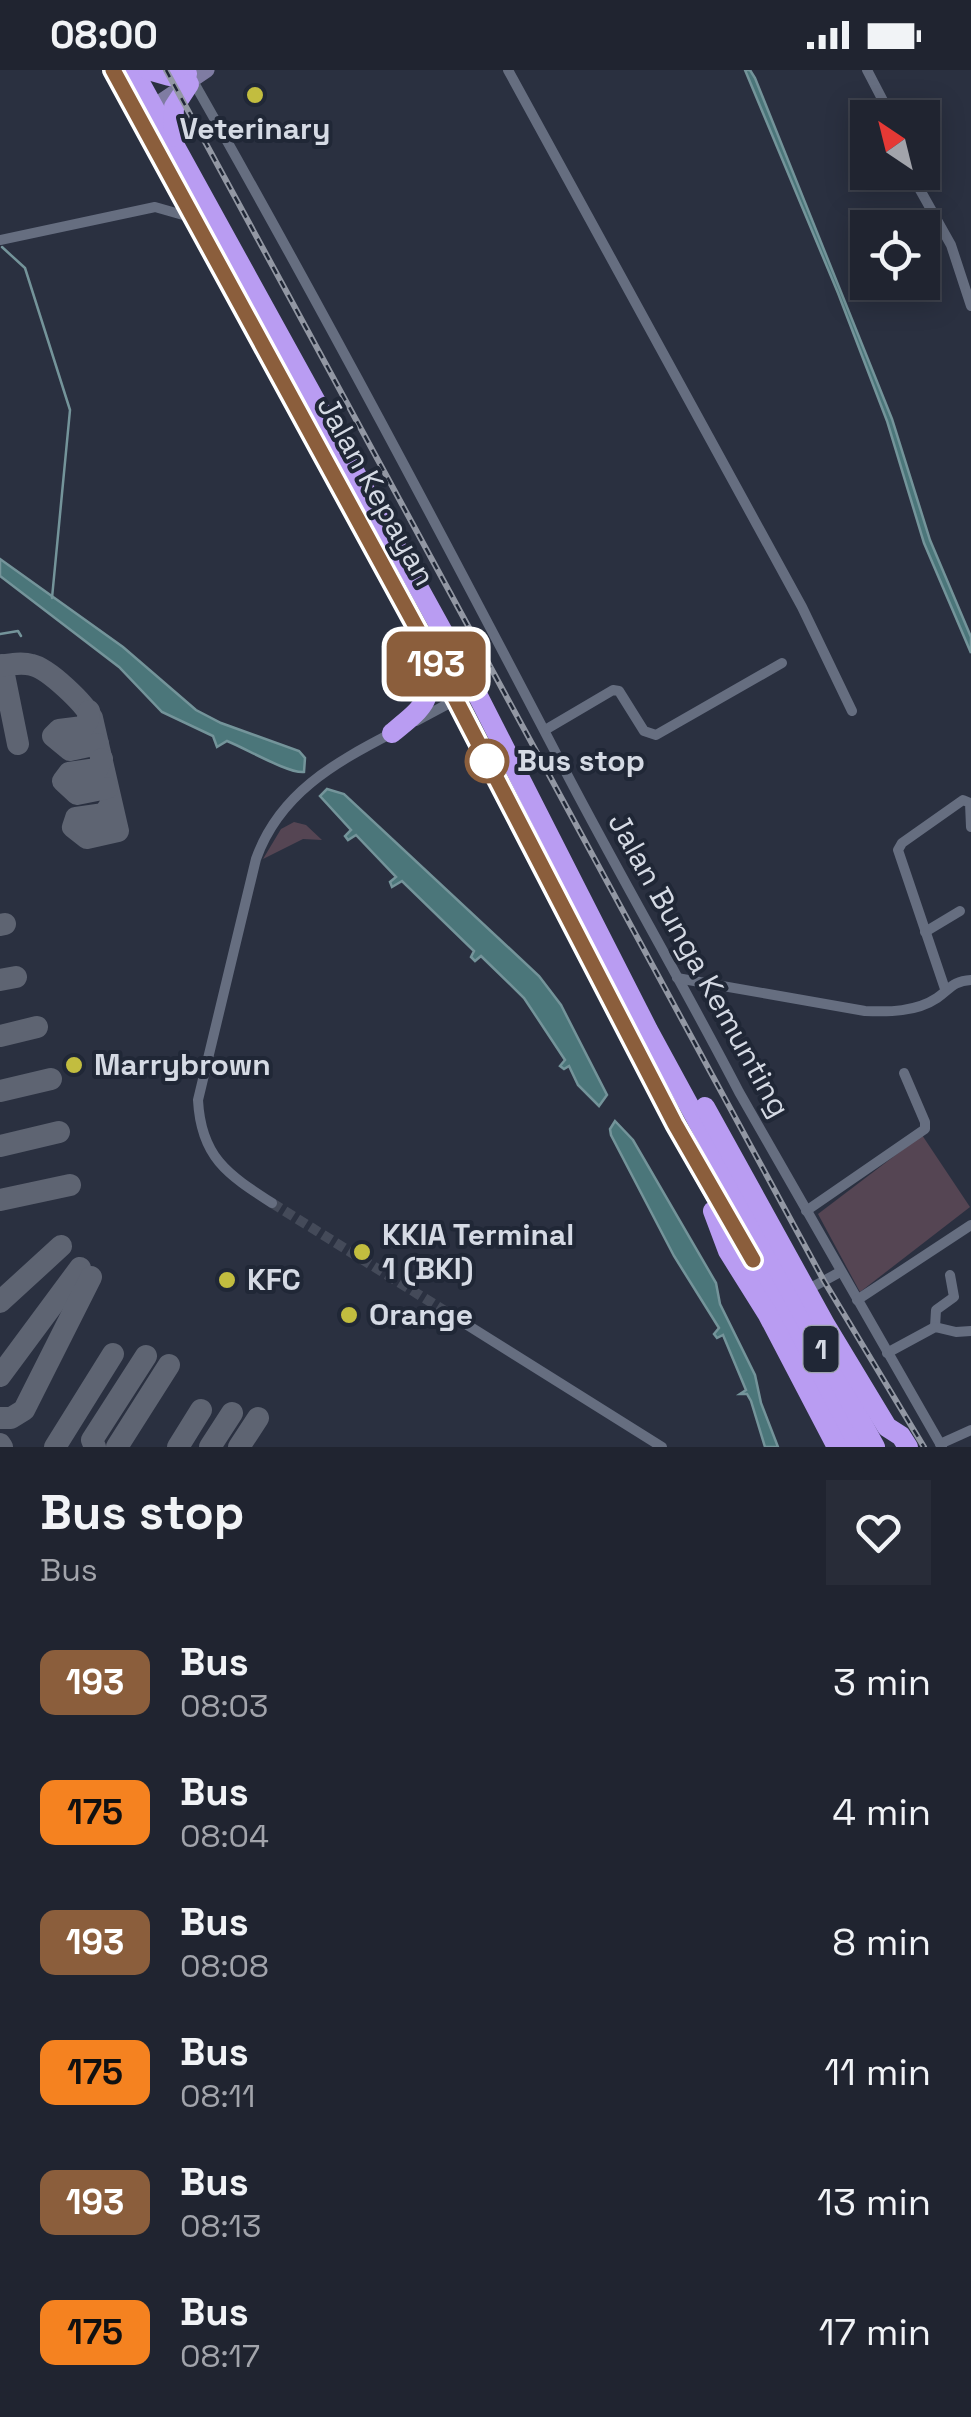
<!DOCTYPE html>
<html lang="en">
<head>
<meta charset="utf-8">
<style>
	body { margin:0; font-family:"Space Grotesk",sans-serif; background:#282c38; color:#f1f3f6; height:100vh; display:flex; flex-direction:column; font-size:38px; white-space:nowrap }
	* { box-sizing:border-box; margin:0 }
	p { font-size:32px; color:#a2a4ab }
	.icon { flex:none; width:55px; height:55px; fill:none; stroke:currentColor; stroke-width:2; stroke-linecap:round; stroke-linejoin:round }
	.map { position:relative; height:1377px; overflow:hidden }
	.side { display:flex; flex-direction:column; background:#202430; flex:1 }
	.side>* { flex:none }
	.badge { padding:0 20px; border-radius:15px; font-size:35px; line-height:65px }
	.needle { width:65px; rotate:325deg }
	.buttons { position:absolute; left:850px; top:30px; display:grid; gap:20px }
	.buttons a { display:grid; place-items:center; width:90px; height:90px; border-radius:0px; background:#202430; box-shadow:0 5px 25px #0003,0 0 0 2px #3d414c; font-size:50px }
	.map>.badge { position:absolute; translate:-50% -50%; box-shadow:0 0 0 5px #fff }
	.round { display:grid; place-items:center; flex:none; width:105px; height:105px; border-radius:0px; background:#282c38 }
	.headline { display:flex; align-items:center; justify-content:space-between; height:170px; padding:0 40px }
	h1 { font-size:48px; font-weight:600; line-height:75px }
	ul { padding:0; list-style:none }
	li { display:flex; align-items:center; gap:30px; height:130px; padding:0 40px }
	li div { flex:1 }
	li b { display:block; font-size:38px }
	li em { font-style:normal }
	li .badge { min-width:110px; font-weight:700; text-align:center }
	.status { display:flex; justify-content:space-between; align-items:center; height:70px; padding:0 50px; background:#202430; direction:ltr }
	.status svg { height:28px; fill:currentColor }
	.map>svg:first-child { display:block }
</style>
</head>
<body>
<div class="status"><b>08:00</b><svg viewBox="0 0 49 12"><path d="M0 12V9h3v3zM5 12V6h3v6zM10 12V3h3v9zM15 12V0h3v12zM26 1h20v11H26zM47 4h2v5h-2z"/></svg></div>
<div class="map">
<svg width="971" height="1377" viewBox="0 0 971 1377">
	<rect width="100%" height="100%" fill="#2a3040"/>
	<g fill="#554553">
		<path d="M294,752L306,755L322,770L303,769L263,789L281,759Z"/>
		<path d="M922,1065L970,1137L860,1222L818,1144Z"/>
	</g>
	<g fill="#4b767a" stroke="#74949a" stroke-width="2.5">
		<path d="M745,0H750L755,8L892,349L930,470L971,567V583L924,473L887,351L838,223Z"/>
		<path d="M0,489L123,577L196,640L221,653L299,681L305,688L304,702C289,704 245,678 227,671L217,677L213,666L162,642L119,597L0,506Z"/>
		<path d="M327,719L344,724L539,906L561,935L607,1025L599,1036L578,1015L569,996L564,999L560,996L565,990L524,928L481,886L475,891L471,887L474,881L402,811L392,817L390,812L396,807L356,765L348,770L345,766L351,760L320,726Z"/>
		<path d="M615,1051L633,1070L716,1213L720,1234L755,1305L761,1333L778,1377H765L751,1331L747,1324H740L746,1320L723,1265L717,1268L714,1264L719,1258L674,1186L611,1065L610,1059Z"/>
	</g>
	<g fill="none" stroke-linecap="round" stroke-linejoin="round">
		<g stroke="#74949a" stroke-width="2.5">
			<path d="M2,177L25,198L70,340L52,528"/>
			<path d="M0,564L18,561L21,566"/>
		</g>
		<g stroke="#5e6472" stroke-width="22">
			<path d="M2,595L18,674"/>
			<path d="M0,596C11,594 22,592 32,595C49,599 84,633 92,648L118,761L87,768L73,757L76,748L104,744L111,734"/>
			<path d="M89,641L88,650L83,657L59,660L53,666L70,680L98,674"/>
			<path d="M102,689L97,699L69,703L63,711L77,724L107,718"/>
			<path d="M0,855L5,854"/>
			<path d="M0,910L16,907"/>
			<path d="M0,966L37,957"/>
			<path d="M0,1021L51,1009"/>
			<path d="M0,1076L59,1062"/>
			<path d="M0,1130L70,1115"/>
			<path d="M0,1232L61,1176"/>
			<path d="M0,1306L80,1198"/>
			<path d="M0,1348H11L24,1340L91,1207"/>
			<path d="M0,1374L2,1377"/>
			<path d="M55,1377L113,1284"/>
			<path d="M95,1377L92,1370L146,1286"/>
			<path d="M117,1377L169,1295"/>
			<path d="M178,1377L201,1340"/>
			<path d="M210,1377L232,1343"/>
			<path d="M239,1377L258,1348"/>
		</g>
		<path stroke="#444a59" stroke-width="10" stroke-dasharray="10 5" stroke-linecap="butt" d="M272,1133L445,1241"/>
		<g stroke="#666e80" stroke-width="10">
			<path d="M508,0L802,537L852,641"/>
			<path d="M867,0L892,48"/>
			<path d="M193,11C320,234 440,461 559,689C617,801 681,910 739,1022L942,1377"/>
			<path d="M910,102L951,175L971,236"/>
			<path d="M0,170L155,137L190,147"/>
			<path d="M416,651L459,628"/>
			<path d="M545,660L613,620L619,621L644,661L656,665L782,593"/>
			<path d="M925,862L960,841"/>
			<path d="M677,908L865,941C889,942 916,942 937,928C950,919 953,911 971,910"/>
			<path d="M945,919L898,780L902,773L963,730L970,733L971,757"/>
			<path d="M272,1133C227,1104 201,1087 198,1030L256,789C279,724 334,693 392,663"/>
			<path d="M806,1141L925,1059V1052L904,1003"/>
			<path d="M807,1220L840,1202"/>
			<path d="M857,1230L971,1155"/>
			<path d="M445,1241L662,1377"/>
			<path d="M935,1257L936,1240L954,1227L950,1205"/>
			<path d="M887,1283L935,1257L956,1262L971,1261"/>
			<path d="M940,1374L971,1360"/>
		</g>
		<path stroke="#7f7ca2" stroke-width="15" d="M148,40L207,0"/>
		<g stroke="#b99cf2" stroke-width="20">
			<path d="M113,0L456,630L675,1054L857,1377"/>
			<path d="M133,0L475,620L648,960L875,1377"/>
			<path d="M148,0L169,6L187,4"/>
			<path d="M173,67L174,37L189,14"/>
			<path d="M392,663C424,637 435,630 426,587"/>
			<path d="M705,1037L826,1256L887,1357L901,1366L908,1377"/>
			<path d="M713,1141L728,1181L768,1245L837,1377"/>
		</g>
		<g stroke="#9297a3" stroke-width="6">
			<path id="rail" d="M166,0L824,1211L924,1377"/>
		</g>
		<use href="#rail" stroke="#202736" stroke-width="2.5" stroke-dasharray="8" stroke-linecap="butt"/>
	</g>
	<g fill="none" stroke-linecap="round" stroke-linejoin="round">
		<g stroke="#fff" stroke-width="22">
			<path id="line" d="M113,0L456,630L675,1054L753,1190"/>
		</g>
		<use href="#line" stroke="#8b5e3c" stroke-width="15"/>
	</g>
	<g fill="#c2bd3f" stroke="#202736" stroke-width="4">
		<circle cx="255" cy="25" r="10"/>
		<circle cx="74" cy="995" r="10"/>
		<circle cx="362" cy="1182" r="10"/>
		<circle cx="227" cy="1210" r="10"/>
		<circle cx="349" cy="1245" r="10"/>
	</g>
	<circle fill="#fff" stroke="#8b5e3c" stroke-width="5" cx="487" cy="691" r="20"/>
	<g text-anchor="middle" stroke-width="8" stroke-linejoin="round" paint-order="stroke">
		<rect fill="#202736" stroke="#9fa4b0" stroke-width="2.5" x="803.5" y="1256" width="35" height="46" rx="8"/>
		<g font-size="28" font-weight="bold" fill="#d5dae4">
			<text x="821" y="1289">1</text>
		</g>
		<g font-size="30" font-weight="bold" fill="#d5dae4" stroke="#202736" text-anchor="start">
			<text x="255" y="69" text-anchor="middle">Veterinary</text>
			<text x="94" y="1005">Marrybrown</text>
			<text x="382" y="1175">KKIA Terminal<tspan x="382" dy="34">1 (BKI)</tspan></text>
			<text x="247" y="1220">KFC</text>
			<text x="369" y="1255">Orange</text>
		</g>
		<g font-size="30" fill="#d5dae4" stroke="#202736">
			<text transform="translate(376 421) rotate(61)" y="10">Jalan Kepayan</text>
			<text transform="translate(699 895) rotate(61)" y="10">Jalan Bunga Kemunting</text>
		</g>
		<g font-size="30" font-weight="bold" fill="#d5dae4" stroke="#202736" text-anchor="start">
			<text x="517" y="701">Bus stop</text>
		</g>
	</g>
</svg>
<div class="buttons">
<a><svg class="needle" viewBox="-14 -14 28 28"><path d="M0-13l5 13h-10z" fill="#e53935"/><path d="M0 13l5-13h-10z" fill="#a2a4ab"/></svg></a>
<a><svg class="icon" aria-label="locate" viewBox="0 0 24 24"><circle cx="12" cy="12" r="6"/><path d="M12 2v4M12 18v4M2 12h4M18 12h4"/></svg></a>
</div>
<b class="badge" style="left:436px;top:594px;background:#8b5e3c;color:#fff">193</b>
</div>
<section class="side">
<div class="headline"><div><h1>Bus stop</h1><p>Bus</p></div><a class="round"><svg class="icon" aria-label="heart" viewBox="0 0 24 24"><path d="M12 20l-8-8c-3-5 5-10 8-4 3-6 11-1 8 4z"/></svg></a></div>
<ul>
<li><span class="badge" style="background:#8b5e3c;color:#fff">193</span><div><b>Bus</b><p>08:03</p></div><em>3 min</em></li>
<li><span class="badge" style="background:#f58220;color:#111">175</span><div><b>Bus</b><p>08:04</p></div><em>4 min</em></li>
<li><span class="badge" style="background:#8b5e3c;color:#fff">193</span><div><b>Bus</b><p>08:08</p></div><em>8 min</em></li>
<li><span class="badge" style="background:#f58220;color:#111">175</span><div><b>Bus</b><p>08:11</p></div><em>11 min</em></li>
<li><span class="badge" style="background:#8b5e3c;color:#fff">193</span><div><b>Bus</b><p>08:13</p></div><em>13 min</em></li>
<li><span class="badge" style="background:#f58220;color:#111">175</span><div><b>Bus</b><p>08:17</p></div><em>17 min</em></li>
</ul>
</section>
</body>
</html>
